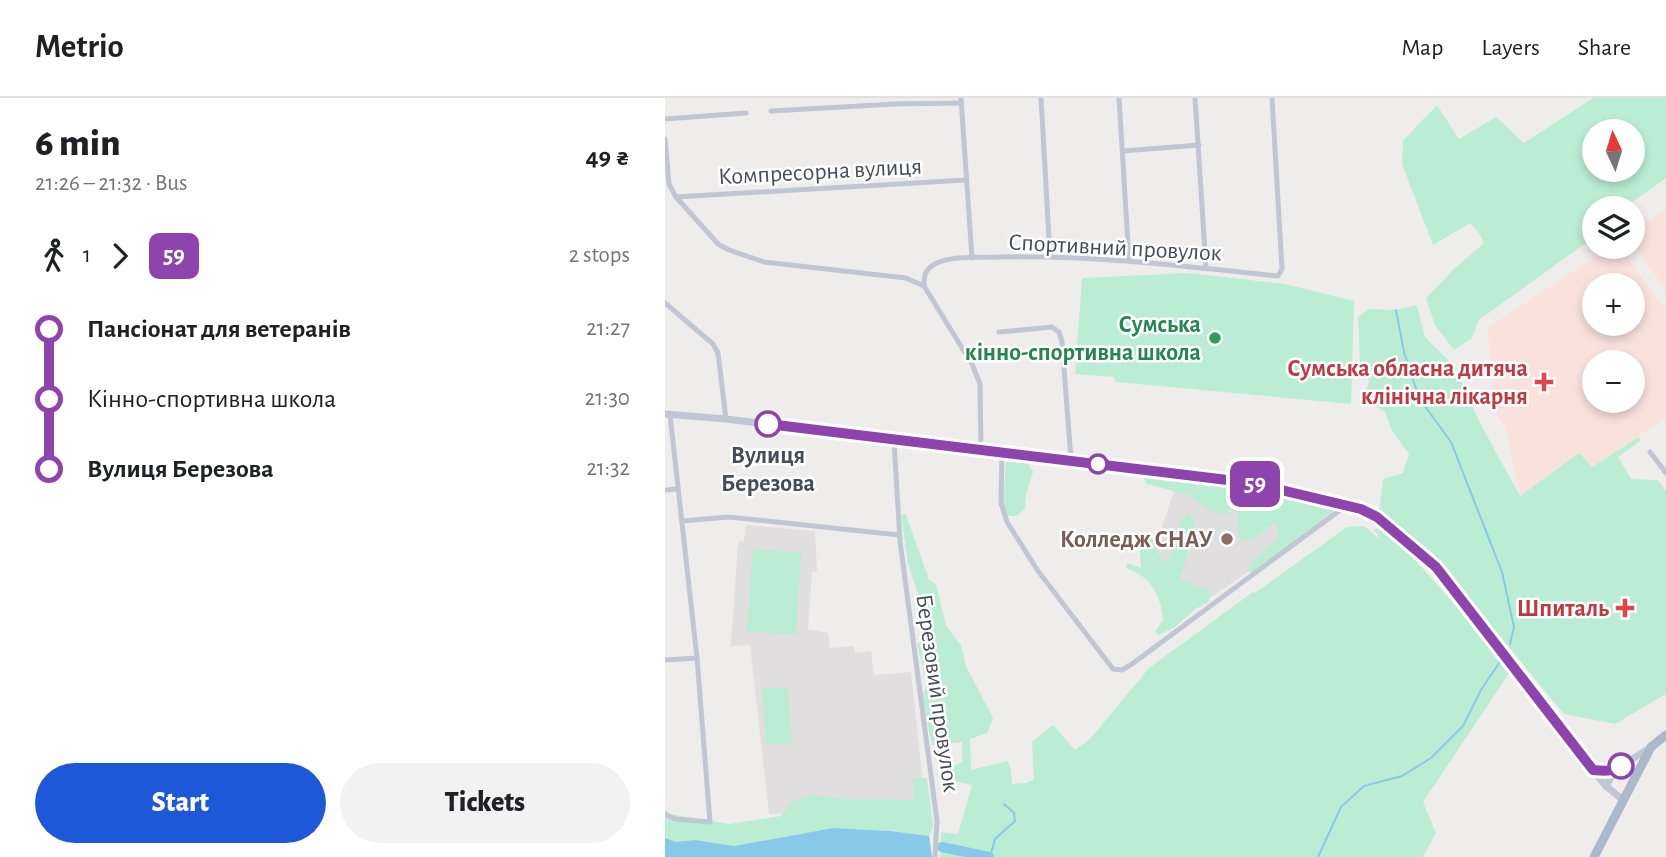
<!DOCTYPE html>
<html lang="en">
<head>
<meta charset="utf-8">
<style>
	body { margin:0; font-family:"Alegreya Sans",sans-serif; background:#f2f2f2; color:#202124; height:100vh; display:flex; flex-direction:column; font-size:26px; white-space:nowrap }
	* { box-sizing:border-box; margin:0 }
	p { font-size:23px; color:#757577 }
	.icon { flex:none; width:38px; height:38px; fill:none; stroke:currentColor; stroke-width:2; stroke-linecap:round; stroke-linejoin:round }
	.map { position:relative; flex:1; overflow:hidden }
	.details { display:flex; flex-direction:column; background:#fff; width:665px }
	.details>* { flex:none }
	.badge { padding:0 14px; border-radius:10px; font-size:24px; line-height:46px }
	.needle { width:46px; rotate:356deg }
	.buttons { position:absolute; left:917px; top:21px; display:grid; gap:14px }
	.buttons a { display:grid; place-items:center; width:63px; height:63px; border-radius:50%; background:#fff; box-shadow:0 4px 10px #0003; font-size:35px }
	.map>.badge { position:absolute; translate:-50% -50%; box-shadow:0 0 0 4px #fff }
	.legs { display:flex; align-items:center; gap:10px; height:77px; padding:0 35px; font-size:23px }
	.legs p { margin-inline-start:auto }
	.head { display:flex; align-items:center; justify-content:space-between; height:119px; padding:0 35px }
	h1 { font-size:38px; font-weight:800; line-height:52px }
	.action { display:flex; gap:14px; margin-top:auto; padding:14px 35px }
	.action a { flex:1; height:80px; border-radius:42px; background:#1d58d8; color:#fff; font-size:28px; font-weight:800; line-height:80px; text-align:center }
	.action a+a { background:#f2f2f2; color:#202124 }
	ul { padding:0 35px; list-style:none }
	li { display:flex; align-items:center; gap:24px; height:70px; font-size:26px }
	li i { display:grid; place-items:center; width:10px; height:100%; margin:0 9px; background:currentColor }
	li i::after { content:''; width:18px; height:18px; margin:-9px; border:5px solid; border-radius:50%; background:#fff }
	li p { margin-inline-start:auto }
	li:first-child i { background:linear-gradient(#0000 50%,currentColor 0) }
	li:last-child i { background:linear-gradient(currentColor 50%,#0000 0) }
	header { display:flex; align-items:center; gap:42px; box-sizing:border-box; height:98px; padding:0 35px; background:#fff; border-bottom:2px solid #e0e0e0 }
	header strong { font-size:33px }
	nav { display:flex; gap:38px; margin-inline-start:auto; font-size:24px }
	main { display:flex; flex:1; min-height:0 }
	.map>svg:first-child { display:block }
</style>
</head>
<body>
<header>
<strong>Metrio</strong>
<nav><a>Map</a><a>Layers</a><a>Share</a></nav>
</header>
<main>
<section class="details">
<div class="head"><div><h1>6 min</h1><p>21:26 – 21:32 · Bus</p></div><b>49 ₴</b></div>
<div class="legs"><svg class="icon" aria-label="walk" viewBox="0 0 24 24"><circle cx="13" cy="4" r="2"/><path d="M13 8l-2 6 4 7M11 14l-3 7M7 12l3-4h3l4 4"/></svg>1<svg class="icon" aria-label="forward" viewBox="0 0 24 24"><path d="M9 5l7 7-7 7"/></svg><b class="badge" style="background:#8e44ad;color:#fff">59</b><p>2 stops</p></div>
<ul>
<li><i style="color:#8e44ad"></i><b>Пансіонат для ветеранів</b><p>21:27</p></li>
<li><i style="color:#8e44ad"></i><span>Кінно-спортивна школа</span><p>21:30</p></li>
<li><i style="color:#8e44ad"></i><b>Вулиця Березова</b><p>21:32</p></li>
</ul>
<div class="action"><a>Start</a><a>Tickets</a></div>
</section>
<div class="map">
<svg width="1001" height="759" viewBox="0 0 1001 759">
	<rect width="100%" height="100%" fill="#efedec"/>
	<g fill="#e0dede">
		<path d="M513,380L680,408L514,521L483,474Z"/>
		<path d="M81,427L150,433L152,473L147,474L143,531L163,535L165,550L189,548L190,555L206,553L209,577L246,574L261,713L104,716L85,547L66,548L73,444L79,443Z"/>
	</g>
	<g fill="#fae2dc" fill-rule="evenodd">
		<path d="M1001,111V193L968,146V132Z"/>
		<path d="M944,149H955L1001,213V320L927,369L855,398L841,331L831,315L822,230ZM929,187H968V226H929ZM929,264H968V303H929Z"/>
	</g>
	<g fill="#baedd4" fill-rule="evenodd">
		<path d="M928,0H1001V80L959,110H929V139L814,222L807,240L789,252L770,227L761,200L789,171L819,145L813,134L805,125L768,147L737,66L738,43L772,7L794,41L831,19L859,45ZM929,33H968V72H929Z"/>
		<path d="M523,175L620,186L689,203L686,306L451,284L449,279L410,276L417,180Z"/>
		<path d="M752,207L760,239L789,268L815,325L855,398L914,355L927,369L974,339L975,343L953,359L966,381L993,382L1001,393V596L950,626L899,616L762,450L714,417L718,381L738,375L744,356L727,333L720,314L699,301L704,283L695,265L693,219L704,211L731,212Z"/>
		<path d="M353,362L362,364L368,374L361,397L360,411L351,418H343L338,405L341,364Z"/>
		<path d="M480,375L602,390L680,408L660,418L649,431L586,475L584,470L586,465L613,440L611,424L590,440L578,444C566,429 579,418 571,405L562,417L544,413L527,398L482,386L478,379Z"/>
		<path d="M525,415L530,427L528,436L515,481L547,494L543,504L529,512L510,529L494,537L490,534L498,522C496,497 486,478 461,470L462,465L476,470L474,435H485L498,466L506,457L517,419Z"/>
		<path d="M241,416L264,482L271,486L281,528L296,547L301,568L328,620L322,635L305,641L306,672L343,663L346,673L347,686L361,685L369,681L367,644L388,627L410,652L425,641L484,570L588,494L590,495L682,429L699,428L716,442L709,432L721,429L847,571L758,704L771,735L758,759H275L276,734L293,736L307,687L284,682V670L297,664V644L267,647L257,598L262,587L252,546L267,539L243,465L236,417Z"/>
		<path d="M88,451L136,455L131,537L82,533Z"/>
		<path d="M123,589L127,645L101,647L97,591Z"/>
		<path d="M248,680H262L268,729L264,738L225,733L168,730L69,748L30,742L11,744L0,740V712L5,716L64,726L116,718L127,704L146,697L178,701L249,702Z"/>
	</g>
	<path fill="#88c9e9" d="M168,730L225,733L264,738L267,759H0V740L11,744L30,742L69,748Z"/>
	<g fill="none" stroke-linecap="round" stroke-linejoin="round">
		<g stroke="#88c9e9" stroke-width="2">
			<path d="M731,212L739,254L754,300L786,344L837,474L849,529L845,546"/>
			<path d="M325,759L330,741L350,723L349,715L339,706"/>
			<path d="M653,759L676,709L699,688L737,678L766,660L798,628L816,592L836,562"/>
		</g>
		<path stroke="#88c9e9" stroke-width="10" d="M277,749L324,759"/>
		<g stroke="#c0c7d2" stroke-width="5">
			<path d="M296,0L307,160"/>
			<path d="M376,0L385,158"/>
			<path d="M454,0L464,162"/>
			<path d="M530,0L541,170"/>
			<path d="M106,13L230,6L296,5"/>
			<path d="M0,21L81,15"/>
			<path d="M0,41L4,86L11,99L53,146L64,152L99,164L241,180L259,188L307,266L315,286L316,353"/>
			<path d="M458,53L534,47"/>
			<path d="M11,99L301,82"/>
			<path d="M259,188C259,178 260,171 270,166C288,157 314,160 334,159C428,157 520,168 613,178L617,171L607,0"/>
			<path d="M0,205L48,246L53,255L61,321"/>
			<path d="M334,234L387,229L394,234L397,244L406,362"/>
			<path d="M229,343L235,443L272,723L270,759"/>
			<path d="M985,354L1001,375"/>
			<path d="M337,356L336,405L342,424L373,473L448,571L457,572L467,566L682,407"/>
			<path d="M0,392L12,391"/>
			<path d="M17,423L64,419L234,437"/>
			<path d="M0,562L32,560"/>
			<path d="M0,716L10,721L45,724L32,560L5,317"/>
		</g>
		<g stroke="#c0c7d2" stroke-width="7">
			<path d="M0,316L61,321L587,385L696,411L712,419L771,469L841,557L916,658L941,688L958,702"/>
			<path d="M941,688L951,671L985,650"/>
		</g>
		<path stroke="#acb8cb" stroke-width="9" d="M929,759L986,649L1001,637"/>
	</g>
	<g fill="none" stroke-linecap="round" stroke-linejoin="round">
		<g stroke="#fff" stroke-width="16">
			<path id="line-1" d="M103,326L587,385L696,411L712,419L771,469L928,672C938,673 948,674 956,668"/>
		</g>
		<use href="#line-1" stroke="#8e44ad" stroke-width="10"/>
	</g>
	<circle fill="#2e9e5b" stroke="#fff" stroke-width="2.5" cx="550" cy="240" r="7"/>
	<g fill="#e0444e" stroke="#fff" stroke-width="2.5">
		<path d="M875.5 273.5h7v7h7v7h-7v7h-7v-7h-7v-7h7z"/>
		<path d="M956.5 499.5h7v7h7v7h-7v7h-7v-7h-7v-7h7z"/>
	</g>
	<g fill="#fff" stroke="#8e44ad" stroke-width="3.5">
		<circle cx="103" cy="326" r="12"/>
		<circle cx="433" cy="366" r="9"/>
		<circle cx="956" cy="668" r="12"/>
	</g>
	<circle fill="#8d6e63" stroke="#fff" stroke-width="2.5" cx="562" cy="441" r="7"/>
	<g text-anchor="middle" stroke-width="5" stroke-linejoin="round" paint-order="stroke">
		<g font-size="24" fill="#454d59" stroke="#fff">
			<text transform="translate(155 73) rotate(-3)" y="8">Компресорна вулиця</text>
			<text transform="translate(450 149) rotate(3)" y="8">Спортивний провулок</text>
			<text transform="translate(273 595) rotate(82)" y="8">Березовий провулок</text>
		</g>
		<g font-size="24" font-weight="bold" fill="#27864d" stroke="#fff" text-anchor="end">
			<text x="536" y="234">Сумська<tspan x="536" dy="28">кінно-спортивна школа</tspan></text>
		</g>
		<g font-size="24" font-weight="bold" fill="#be3a42" stroke="#fff" text-anchor="end">
			<text x="863" y="278">Сумська обласна дитяча<tspan x="863" dy="28">клінічна лікарня</tspan></text>
			<text x="944" y="518">Шпиталь</text>
		</g>
		<g font-size="24" font-weight="bold" fill="#454d59" stroke="#fff">
			<text x="103" y="365">Вулиця<tspan x="103" dy="28">Березова</tspan></text>
		</g>
		<g font-size="24" font-weight="bold" fill="#785e54" stroke="#fff" text-anchor="end">
			<text x="548" y="449">Колледж СНАУ</text>
		</g>
	</g>
</svg>
<div class="buttons">
<a><svg class="needle" viewBox="-14 -14 28 28"><path d="M0-13l5 13h-10z" fill="#e53935"/><path d="M0 13l5-13h-10z" fill="#757577"/></svg></a>
<a><svg class="icon" aria-label="layers" viewBox="0 0 24 24"><path d="M12 4l9 5-9 5-9-5zM3 14l9 5 9-5"/></svg></a>
<a>+</a>
<a>−</a>
</div>
<b class="badge" style="left:590px;top:386px;background:#8e44ad;color:#fff">59</b>
</div>
</main>
</body>
</html>
